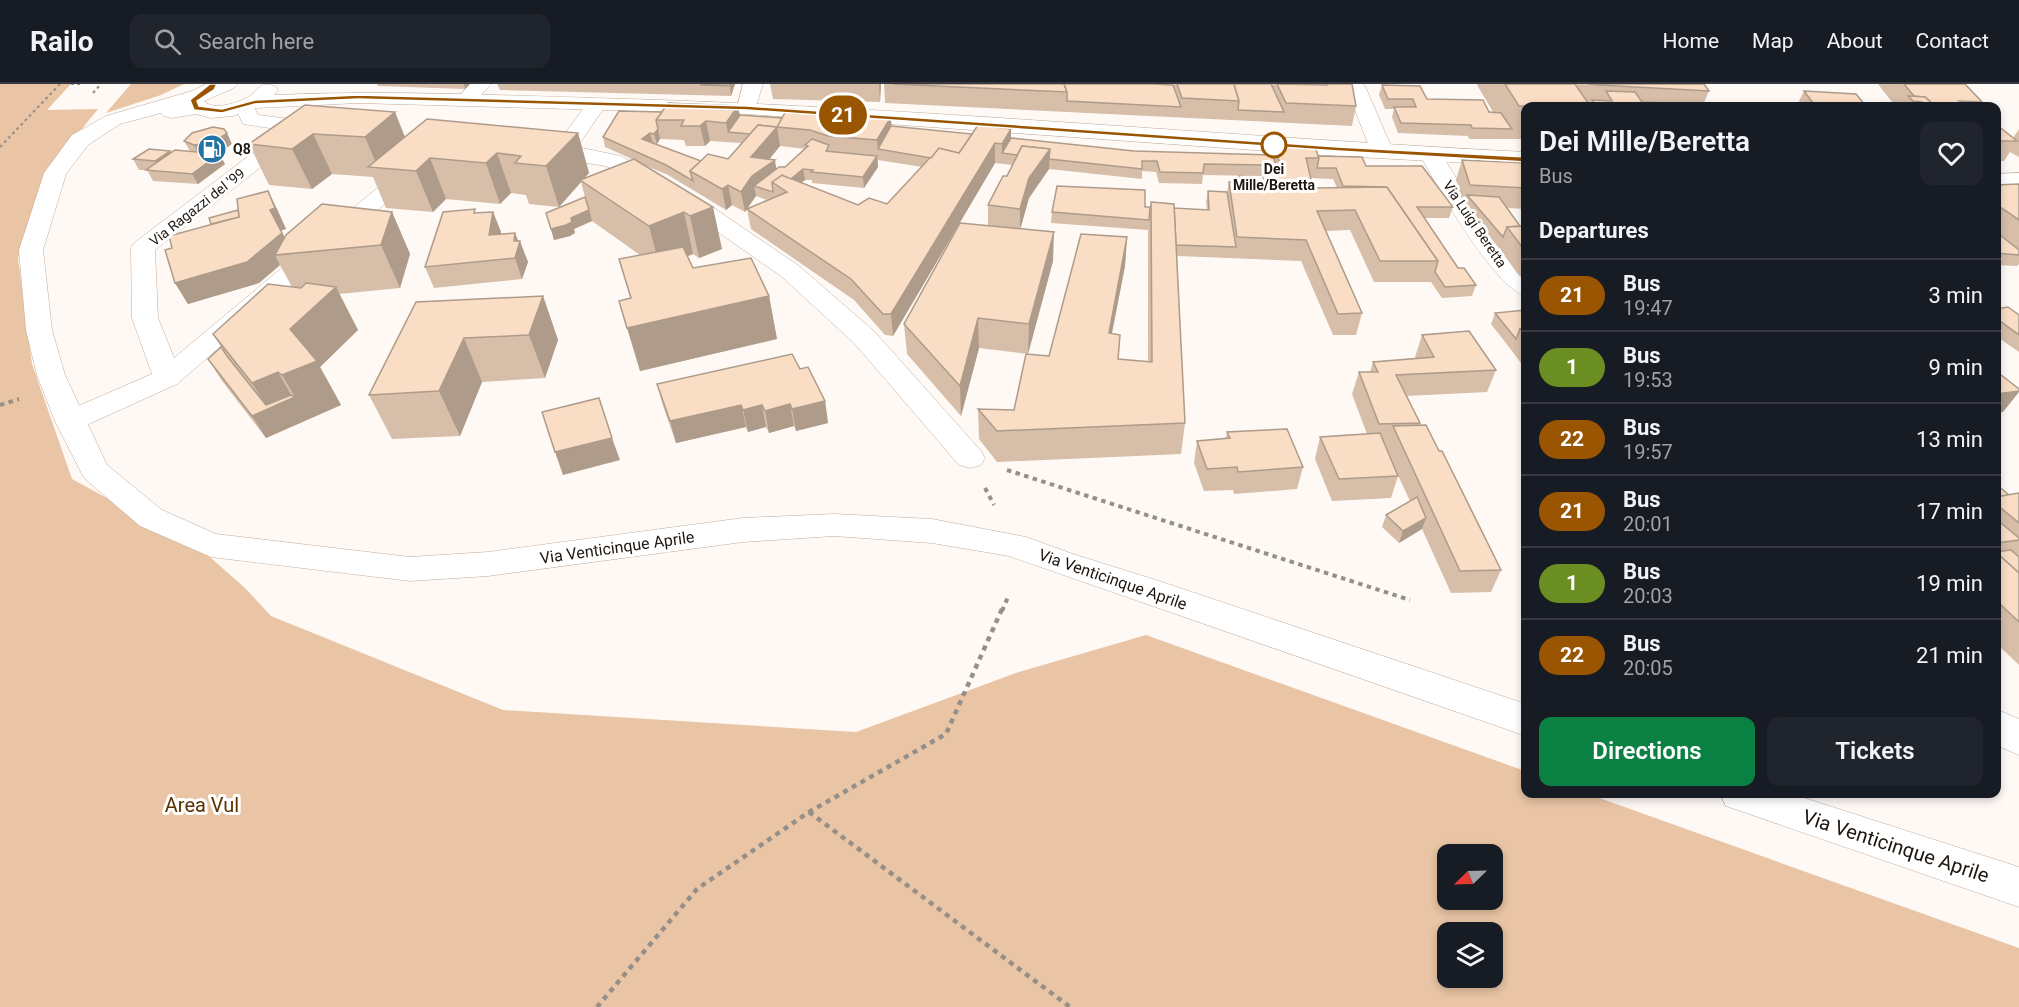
<!DOCTYPE html>
<html lang="en">
<head>
<meta charset="utf-8">
<style>
	body { margin:0; font-family:Roboto,sans-serif; background:#20242c; color:#f1f3f6; height:100vh; display:flex; flex-direction:column; font-size:22px; white-space:nowrap }
	* { box-sizing:border-box; margin:0 }
	p { font-size:20px; color:#9ea1a6 }
	.icon { flex:none; width:33px; height:33px; fill:none; stroke:currentColor; stroke-width:2; stroke-linecap:round; stroke-linejoin:round }
	.map { position:relative; flex:1; overflow:hidden }
	.side { position:absolute; left:1521px; top:18px; width:480px; height:696px; display:flex; flex-direction:column; background:#171b24; border-radius:12px; box-shadow:0 3px 9px #0003 }
	.side>* { flex:none }
	.badge { padding:0 12px; border-radius:20px; font-size:21px; line-height:39px }
	.needle { width:39px; rotate:247deg }
	.buttons { position:absolute; left:1437px; top:760px; display:grid; gap:12px }
	.buttons a { display:grid; place-items:center; width:66px; height:66px; border-radius:12px; background:#171b24; box-shadow:0 3px 9px #0003; font-size:30px }
	.map>.badge { position:absolute; translate:-50% -50%; box-shadow:0 0 0 3px #fff }
	h2 { padding:0 18px; font-size:22px; line-height:54px }
	.round { display:grid; place-items:center; flex:none; width:63px; height:63px; border-radius:12px; background:#20242c }
	.summary { display:flex; align-items:center; justify-content:space-between; height:102px; padding:0 18px }
	h1 { font-size:28px; font-weight:600; line-height:45px }
	.action { display:flex; gap:12px; margin-top:auto; padding:12px 18px }
	.action a { flex:1; height:69px; border-radius:12px; background:#0b8043; color:#fff; font-size:24px; font-weight:600; line-height:69px; text-align:center }
	.action a+a { background:#20242c; color:#f1f3f6 }
	ul { padding:0; list-style:none }
	li { display:flex; align-items:center; gap:18px; height:72px; padding:0 18px; border-top:2px solid #363941 }
	li div { flex:1 }
	li b { display:block; font-size:22px }
	li em { font-style:normal }
	li .badge { min-width:66px; font-weight:700; text-align:center }
	header { display:flex; align-items:center; gap:36px; box-sizing:border-box; height:84px; padding:0 30px; background:#171b24; border-bottom:2px solid #363941 }
	header strong { font-size:28px }
	nav { display:flex; gap:33px; margin-inline-start:auto; font-size:21px }
	.search { width:420px; height:54px; background:#20242c; display:flex; align-items:center; gap:15px; box-sizing:border-box; padding:0 21px; border-radius:12px; color:#9ea1a6; font-size:22px }
	.map>svg:first-child { display:block }
</style>
</head>
<body>
<header>
<strong>Railo</strong>
<div class="search"><svg class="icon" aria-label="search" viewBox="0 0 24 24"><circle cx="10" cy="10" r="6"/><path d="M15 15l6 6"/></svg>Search here</div>
<nav><a>Home</a><a>Map</a><a>About</a><a>Contact</a></nav>
</header>
<div class="map">
<svg width="2019" height="923" viewBox="0 0 2019 923">
	<rect width="100%" height="100%" fill="#fef9f5"/>
	<g fill="#e9c4a5" fill-rule="evenodd">
		<path d="M0,0H71L47,26L98,25L43,93L18,174L32,280L72,395L202,466L246,505L271,532L503,626L856,648L1019,588L1146,551L1525,687L1526,710H1588L2019,864V923H0ZM1448,771H1492V816H1448ZM1448,849H1492V894H1448Z"/>
		<path d="M131,0H184L161,11L106,29Z"/>
	</g>
	<g fill="none" stroke-linecap="round" stroke-linejoin="round">
		<g stroke="#c1ab99" stroke-width="1">
			<g id="minor">
				<path d="M470,0H491L473,20H459L456,16Z"/>
				<path d="M743,0H763L754,28L747,30L740,28L737,24Z"/>
				<path d="M1342,0H1363L1366,4L1393,67L1390,72L1382,74L1374,72L1371,67L1347,6Z"/>
				<path d="M596,15L603,17L606,21L577,63L621,72L708,120L799,182L874,247L981,367L985,374L981,381L970,384L959,381L854,259L781,192L692,130L606,82L534,71L531,66L534,61L557,60L589,17Z"/>
				<path d="M245,17L252,19L258,31L323,39L330,41L334,45L330,49L323,51L304,49L155,166L158,234L174,274L406,80L414,78L422,80L425,85L177,300L80,344L70,346L60,344L55,337L60,330L152,290L132,234L131,164L134,159L283,46L243,40L235,23L238,19Z"/>
				<path d="M1431,64L1439,66L1483,138L1526,189V212C1493,203 1437,102 1420,71L1423,66Z"/>
				<path d="M1996,625L2019,635V671L1996,661Z"/>
			</g>
		</g>
		<g stroke="#c1ab99" stroke-width="1">
			<g id="tertiary">
				<path d="M206,0H237L234,4L204,17C213,27 239,19 250,12C254,10 256,5 261,2C265,0 270,1 275,2L278,6L274,11C382,6 488,11 595,14C906,22 1215,52 1526,68V82L1338,72L747,30L358,19L257,24L233,32L211,34L196,30L171,34L164,32L161,29L120,40L88,61L66,90L43,166L52,246L65,291L107,381L162,426L216,450L410,473L488,468L743,434L834,430L932,435L1026,453L1073,470L1159,497L1526,620V652L1009,472L932,459L834,452L743,458L488,492L410,497L211,473L140,442L84,394L55,337L37,291L26,246L19,166L44,89L72,51L106,32L192,7Z"/>
				<path d="M2019,89V103L1996,104V90Z"/>
				<path d="M1720,710H1792L2019,783V823L1726,722Z"/>
			</g>
		</g>
		<g stroke="#958f89" stroke-width="2" stroke-dasharray="3 3" stroke-linecap="butt">
			<path d="M71,0H80"/>
			<path d="M93,9L101,0"/>
			<path d="M0,63L60,0"/>
		</g>
		<g stroke="#958f89" stroke-width="4" stroke-dasharray="4.5 4.5" stroke-linecap="butt">
			<path d="M0,321L19,315"/>
			<path d="M1007,386L1410,516"/>
			<path d="M985,404L994,421"/>
			<path d="M1002,527L1008,513"/>
		</g>
		<g stroke="#958f89" stroke-width="4.5" stroke-dasharray="5 5" stroke-linecap="butt">
			<path d="M809,728L1070,923"/>
			<path d="M597,923L697,805L809,728L946,650L1002,525"/>
		</g>
		<use href="#minor" fill="#fff" fill-rule="evenodd"/>
		<use href="#tertiary" fill="#fff" fill-rule="evenodd"/>
	</g>
	<g fill="#d6bea9" fill-rule="evenodd">
		<path d="M377,0H470L465,5L378,2Z"/>
		<path d="M497,0H735L731,12L500,6Z"/>
		<path d="M770,0H881L880,18L773,15Z"/>
		<path d="M884,0L1168,1V0H1323L1322,1L1323,0H1352L1356,22L1352,42L885,19Z"/>
		<path d="M1477,0H1704L1709,7L1703,21L1715,22H1526V55H1469L1468,52L1398,49L1392,33L1394,25H1385L1379,11L1382,1L1427,15L1493,28L1477,1Z"/>
		<path d="M1878,0H1965L1982,18L1979,22H1895Z"/>
		<path d="M1804,7L1866,22H1803L1799,17Z"/>
		<path d="M305,21L405,53L578,49L589,89L583,95L632,75L605,63L603,53L619,27L740,31L782,34L891,33V42L972,50L1011,45V54L1134,67L1273,71L1275,62L1318,72L1366,82L1453,123L1449,134H1424L1458,184L1476,201L1472,212L1442,214L1431,198H1374L1350,146L1326,147L1362,229L1356,251H1333L1301,177L1177,172L1185,339L1181,370L997,378L979,355L978,325L1014,326L1127,153L1125,182L1112,249L1118,275L1148,278V146L1051,139L1052,128L1150,123L1151,118L1174,124L1207,126L1206,118L1208,107L1227,108L1229,98H1238L1239,92L1254,97L1263,98L1262,92L1203,91L1202,100L1159,99L1156,88L1142,87V95L1049,85L1029,114L1020,145L1053,177L1028,270L979,264L961,332L907,270L904,240L988,142V121L1007,92L1012,81L995,79L893,252L885,251L854,216L751,145L747,125L745,128L732,121L726,126L668,91L642,80L722,165L699,174L693,170L687,172L693,184L769,212L777,255L640,287L631,214L640,171L592,137L574,145L575,149L570,152L554,156L551,145L585,113L581,98L559,123L529,120L526,111L511,109L500,120L446,115L433,128L386,124L373,93L332,90L312,105L269,101L249,60ZM660,55L684,56L686,62H705L710,57L741,59L728,75L701,77L655,60H657ZM780,62L806,65L785,83L777,85L769,75ZM878,76L922,83L887,120L858,121L801,99L805,96H812V99L864,104L878,83ZM1310,94L1333,95L1337,104H1313ZM756,112L767,116L747,124Z"/>
		<path d="M1996,42L2013,54L2019,45V73L2010,68L2004,77H1996Z"/>
		<path d="M184,57L232,60L220,68L213,69L219,70L225,80L198,100L153,97L147,86H139L133,75L170,67L171,68L190,67Z"/>
		<path d="M1462,76L1526,79V125L1507,124L1520,142H1526V198L1517,189L1499,164L1463,122L1456,96Z"/>
		<path d="M2019,100V180L2017,182L1996,181V101Z"/>
		<path d="M268,107L286,145L281,146L285,153L392,128L410,170L400,204L339,210L358,246L320,283L341,321L266,354L222,297L208,275L221,263L213,250L292,203L280,181L259,199L188,220L175,199L172,164L238,126Z"/>
		<path d="M493,128L501,148V150L515,149L528,178L522,195L434,204L425,183L477,129Z"/>
		<path d="M543,212L558,256L545,294L482,298L460,352L392,355L369,311L416,218Z"/>
		<path d="M1996,225L2019,231V268L1996,252Z"/>
		<path d="M1526,226V286L1512,267L1491,240L1495,229Z"/>
		<path d="M1422,251L1496,286L1487,308L1407,312L1420,339V341L1501,486L1491,508L1451,509L1422,445L1399,459L1382,443L1386,431L1410,417L1395,385L1398,392L1391,414L1332,417L1315,375L1320,353L1367,350L1352,310L1359,288H1370L1373,278L1416,275L1415,273Z"/>
		<path d="M800,285L825,317L828,339L796,347L794,342L769,349L766,343L748,348L746,343L676,359L663,322L657,300Z"/>
		<path d="M1227,348L1303,383L1297,405L1234,410L1233,406L1204,407L1194,379L1197,357L1226,354Z"/>
		<path d="M1526,349V361L1522,356Z"/>
		<path d="M1996,400L2009,411L2019,409V581L1996,559Z"/>
	</g>
	<g fill="#ae9b8a">
		<path d="M464,0H470L465,5Z"/>
		<path d="M730,0H735L731,12L730,2Z"/>
		<path d="M879,0H881L880,18Z"/>
		<path d="M738,22L742,42L728,48L730,58L726,39Z"/>
		<path d="M395,28L411,68L378,84L365,53Z"/>
		<path d="M891,33L892,52L878,65L879,76L877,56Z"/>
		<path d="M706,37L710,57L705,62L700,42Z"/>
		<path d="M777,43L780,62L759,88L775,76L778,96L754,102L756,112L745,128L741,108L751,73Z"/>
		<path d="M658,45L660,55L657,60L654,50Z"/>
		<path d="M1011,45V65L1002,69V60Z"/>
		<path d="M227,49L232,60L220,68L200,72L194,61Z"/>
		<path d="M578,49L589,89L582,97L580,96L581,98L559,123L546,82Z"/>
		<path d="M650,49L653,60L642,55Z"/>
		<path d="M313,50L332,90L312,105L292,65Z"/>
		<path d="M995,59V79L893,252L891,230Z"/>
		<path d="M1050,65L1049,85L1029,114L1020,146V125L1029,94Z"/>
		<path d="M170,67L176,77L161,88L155,77Z"/>
		<path d="M497,69L511,109L500,120L486,79Z"/>
		<path d="M219,70L225,80L198,100L192,90Z"/>
		<path d="M877,72L878,83L864,104L863,93Z"/>
		<path d="M430,74L446,115L433,128L416,87Z"/>
		<path d="M803,85L805,96L787,109V108L779,103Z"/>
		<path d="M728,101L732,121L726,126L722,105Z"/>
		<path d="M268,107L278,127L286,145L280,147L270,126Z"/>
		<path d="M713,123L722,165L699,174L690,132Z"/>
		<path d="M589,126L592,137L574,145L575,149L570,152L554,156L551,145L571,134Z"/>
		<path d="M392,128L410,170L400,204L381,161Z"/>
		<path d="M493,128L501,148L497,172L489,151Z"/>
		<path d="M684,128L693,170L660,184L649,142Z"/>
		<path d="M1054,148L1053,177L1028,270L1029,240Z"/>
		<path d="M282,149L293,170L275,171L280,181L259,199L188,220L175,199Z"/>
		<path d="M515,149L519,160L520,157L528,178L522,195L515,174L514,157Z"/>
		<path d="M1127,153L1125,182L1106,279L1109,249Z"/>
		<path d="M336,203L358,246L320,283L341,321L266,354L252,332L268,325L252,299L278,288L293,314L295,313L282,291L309,280L229,270Z"/>
		<path d="M543,212L558,256L545,294L529,251Z"/>
		<path d="M769,212L777,255L640,287L627,244Z"/>
		<path d="M978,234L979,264L961,332L960,302Z"/>
		<path d="M464,254L482,298L460,352L439,307Z"/>
		<path d="M2019,307V308L2003,328L1996,329V310Z"/>
		<path d="M825,317L828,339L796,347L792,325Z"/>
		<path d="M790,320L794,342L769,349L765,327Z"/>
		<path d="M741,321L746,343L676,359L670,337Z"/>
		<path d="M762,321L766,343L748,348L743,326Z"/>
		<path d="M612,354L620,376L563,391L555,368Z"/>
		<path d="M1426,434L1422,445L1399,459L1403,447Z"/>
	</g>
	<g fill="#f9ddc5" stroke="#ae9b8a" stroke-width="1.5">
		<path d="M701,0H730V2L701,1Z"/>
		<path d="M893,0H1064L1067,8Z"/>
		<path d="M1064,0H1152L1173,1L1181,23L1067,17V8Z"/>
		<path d="M1177,0H1234L1239,17L1182,14Z"/>
		<path d="M1234,0H1271L1284,28L1238,26L1239,17Z"/>
		<path d="M1277,0L1327,1L1326,0H1352L1356,22L1286,19Z"/>
		<path d="M1505,0H1575L1590,22H1519Z"/>
		<path d="M1588,0H1704L1709,7L1599,1Z"/>
		<path d="M1904,0H1965L1982,18L1959,17L1965,22H1935L1925,13L1914,12Z"/>
		<path d="M1382,1L1420,2L1427,15L1483,16L1489,28L1501,29L1512,45L1472,44L1471,41L1401,39L1394,23H1416L1413,15H1388Z"/>
		<path d="M1606,7L1635,8L1642,18L1714,21L1715,22H1596L1592,16L1612,17Z"/>
		<path d="M1804,7L1856,10L1866,22H1830L1827,20L1813,19Z"/>
		<path d="M1908,12L1925,13L1935,22H1926L1922,18L1913,17Z"/>
		<path d="M668,19L738,22L726,39L706,37L700,42H681L684,36H656Z"/>
		<path d="M305,21L395,28L365,53L313,50L292,65L249,60Z"/>
		<path d="M787,25L891,33L877,56L828,52L810,46L777,43Z"/>
		<path d="M619,27L662,28L656,36L658,45L654,50L650,49L642,55L701,77L690,87L693,97L666,81L603,53Z"/>
		<path d="M740,31L782,34L777,43L758,41L750,50L728,48Z"/>
		<path d="M427,35L578,49L546,82L515,79L521,72L497,69L486,79L430,74L416,87L368,83Z"/>
		<path d="M758,41L777,43L751,73L775,76L752,92L741,108L728,101L722,105L690,87L708,70L728,75Z"/>
		<path d="M978,41L1011,45L1002,60L995,59L891,230H883L851,195L747,125L787,108L772,98L782,91L858,121L869,114L887,120L939,64L959,69Z"/>
		<path d="M891,42L972,50L959,69L939,64L931,74L878,65Z"/>
		<path d="M1996,42H1998L2017,57H1996Z"/>
		<path d="M213,43L224,45L227,49L214,58L194,61L184,57L192,49Z"/>
		<path d="M1011,54L1134,67L1273,71L1277,85L1268,84L1266,94L1264,81L1204,80L1203,89L1160,88L1157,77H1142V85L1049,75L1050,65L1022,62L1017,71L1002,69Z"/>
		<path d="M812,55L829,61L826,67L877,72L863,93L811,88L813,86L803,85L791,95L782,91L772,98L773,108L754,102L779,83H785L808,62L805,61Z"/>
		<path d="M1022,62L1050,65L1029,94L1020,125L988,121L1003,92H1007Z"/>
		<path d="M1275,62L1315,63L1319,74H1306L1313,104L1387,103L1438,177H1380L1355,126L1317,127L1362,229L1338,230L1306,156L1237,153L1229,98H1240L1239,92L1253,93L1254,97L1270,98L1268,84L1281,85Z"/>
		<path d="M149,65L170,67L155,77L133,75Z"/>
		<path d="M175,66L219,70L192,90L146,86Z"/>
		<path d="M1318,72L1362,73L1366,82H1422L1453,123H1417L1458,184H1464L1476,201L1445,203L1435,188L1438,177L1387,103L1343,102L1336,84H1317L1319,74Z"/>
		<path d="M634,75L713,123L690,132L684,128L649,142L580,96Z"/>
		<path d="M1462,76L1526,79V104L1470,101Z"/>
		<path d="M2019,100V136L1996,120V101Z"/>
		<path d="M1057,102L1145,106V123H1150L1149,136L1052,128Z"/>
		<path d="M268,107L275,124L270,126L282,149L247,178L175,199L165,166L172,164L169,152L239,133L237,115Z"/>
		<path d="M1208,107L1227,108L1236,163L1176,161L1174,124L1209,126Z"/>
		<path d="M1467,111L1499,113L1520,142L1507,143L1503,153Z"/>
		<path d="M585,113L589,126L571,134L572,138L566,141L551,145L546,129Z"/>
		<path d="M1151,118L1174,120L1185,339L997,347L978,325L1014,326L1026,270L1049,272L1081,150L1127,153L1109,249L1120,251L1118,275L1152,278Z"/>
		<path d="M322,120L392,128L381,161L275,171L286,151Z"/>
		<path d="M475,125L474,129L493,128L489,151L515,149L514,157H520L515,174L425,183L443,128Z"/>
		<path d="M238,126L239,133L211,140L209,134Z"/>
		<path d="M960,139L1054,148L1029,240L978,234L960,302L904,240Z"/>
		<path d="M1526,142V168L1507,143Z"/>
		<path d="M1996,148L2019,166V171L1996,169Z"/>
		<path d="M683,163L693,184L751,174L769,212L627,244L619,217L631,214L619,175Z"/>
		<path d="M306,199L336,203L290,245L317,277L282,291L278,288L252,299L213,250L268,200L301,204Z"/>
		<path d="M543,212L529,251L464,254L439,307L369,311L416,218Z"/>
		<path d="M2008,223L2019,231V251L1996,234V225Z"/>
		<path d="M1526,226V244L1520,245L1516,255L1495,229Z"/>
		<path d="M1526,244V252L1520,245Z"/>
		<path d="M1469,247L1496,286L1396,291L1420,339L1379,340L1359,288H1378L1373,278L1434,273L1422,251Z"/>
		<path d="M221,263L227,272L266,321L291,311L295,313L252,332L208,275Z"/>
		<path d="M792,270L800,285L808,283L825,317L792,325L790,320L765,327L762,321L743,326L741,321L670,337L657,300Z"/>
		<path d="M1996,287L2019,305V307L1996,310Z"/>
		<path d="M599,314L612,354L555,368L542,328Z"/>
		<path d="M1426,341L1439,367H1442L1501,486L1460,487L1393,342Z"/>
		<path d="M1287,345L1303,383L1238,388L1237,383L1207,385L1197,357L1230,354L1227,348Z"/>
		<path d="M1380,349L1398,392L1339,395L1320,353Z"/>
		<path d="M1996,400L2009,411L1996,413Z"/>
		<path d="M2019,409V439L1996,420V413Z"/>
		<path d="M1417,413L1426,434L1403,447L1386,431Z"/>
		<path d="M1996,435L2019,454V456L1996,459Z"/>
		<path d="M2011,466L2019,473V489L1999,471H1996V468Z"/>
		<path d="M1996,471H1999L2019,489V538L2000,520H1996Z"/>
	</g>
	<path fill="#950" stroke="#fff" stroke-width="1.5" d="M210,0H217L214,6L197,17L199,22L222,25L255,16L358,11L747,22L1338,63L1526,73L1529,75L1526,78L1338,67L747,26L358,15L255,20L222,29L194,26L190,16Z"/>
	<defs>
		<g id="fuel-disc" transform="scale(1.5)"><circle r="9.5" fill="#2372a4" stroke="#fff"/><path d="M-5.5-6h7V0h2V4h1.3V-2.5L3-4.5l.8-.8L6-3V5H2.5V1h-1V6h-7ZM-4.2-4.7v3.2H.2V-4.7Z" fill="#fff"/></g>
	</defs>
	<g fill-rule="evenodd">
		<use href="#fuel-disc" x="212" y="65"/>
	</g>
	<circle fill="#fff" stroke="#950" stroke-width="3" cx="1274" cy="61" r="12"/>
	<g text-anchor="middle" stroke-width="6" stroke-linejoin="round" paint-order="stroke">
		<g font-size="14" font-weight="bold" fill="#1e160f" stroke="#fff" text-anchor="start">
			<text x="233" y="70">Q8</text>
		</g>
		<g font-size="14" font-weight="bold" fill="#1e160f" stroke="#fff">
			<text x="1274" y="90">Dei<tspan x="1274" dy="16">Mille/Beretta</tspan></text>
		</g>
		<g font-size="14" fill="#1e160f" stroke="#fff">
			<text transform="translate(197 123) rotate(-38)" y="5">Via Ragazzi del '99</text>
			<text transform="translate(1475 140) rotate(56)" y="5">Via Luigi Beretta</text>
		</g>
		<g font-size="16" fill="#1e160f" stroke="#fff">
			<text transform="translate(617 463) rotate(-8)" y="6">Via Venticinque Aprile</text>
			<text transform="translate(1113 495) rotate(19)" y="6">Via Venticinque Aprile</text>
		</g>
		<g font-size="20" fill="#5b3100" stroke="#fff">
			<text x="202" y="728">Area Vul</text>
		</g>
		<g font-size="20" fill="#1e160f" stroke="#fff">
			<text transform="translate(1896 762) rotate(18)" y="7">Via Venticinque Aprile</text>
		</g>
	</g>
</svg>
<div class="buttons">
<a><svg class="needle" viewBox="-14 -14 28 28"><path d="M0-13l5 13h-10z" fill="#e53935"/><path d="M0 13l5-13h-10z" fill="#9ea1a6"/></svg></a>
<a><svg class="icon" aria-label="layers" viewBox="0 0 24 24"><path d="M12 4l9 5-9 5-9-5zM3 14l9 5 9-5"/></svg></a>
</div>
<b class="badge" style="left:843px;top:31px;background:#950;color:#fff">21</b>
<section class="side">
<div class="summary"><div><h1>Dei Mille/Beretta</h1><p>Bus</p></div><a class="round"><svg class="icon" aria-label="heart" viewBox="0 0 24 24"><path d="M12 20l-8-8c-3-5 5-10 8-4 3-6 11-1 8 4z"/></svg></a></div>
<h2>Departures</h2>
<ul>
<li><span class="badge" style="background:#950;color:#fff">21</span><div><b>Bus</b><p>19:47</p></div><em>3 min</em></li>
<li><span class="badge" style="background:#6b8e23;color:#fff">1</span><div><b>Bus</b><p>19:53</p></div><em>9 min</em></li>
<li><span class="badge" style="background:#950;color:#fff">22</span><div><b>Bus</b><p>19:57</p></div><em>13 min</em></li>
<li><span class="badge" style="background:#950;color:#fff">21</span><div><b>Bus</b><p>20:01</p></div><em>17 min</em></li>
<li><span class="badge" style="background:#6b8e23;color:#fff">1</span><div><b>Bus</b><p>20:03</p></div><em>19 min</em></li>
<li><span class="badge" style="background:#950;color:#fff">22</span><div><b>Bus</b><p>20:05</p></div><em>21 min</em></li>
</ul>
<div class="action"><a>Directions</a><a>Tickets</a></div>
</section>
</div>
</body>
</html>
